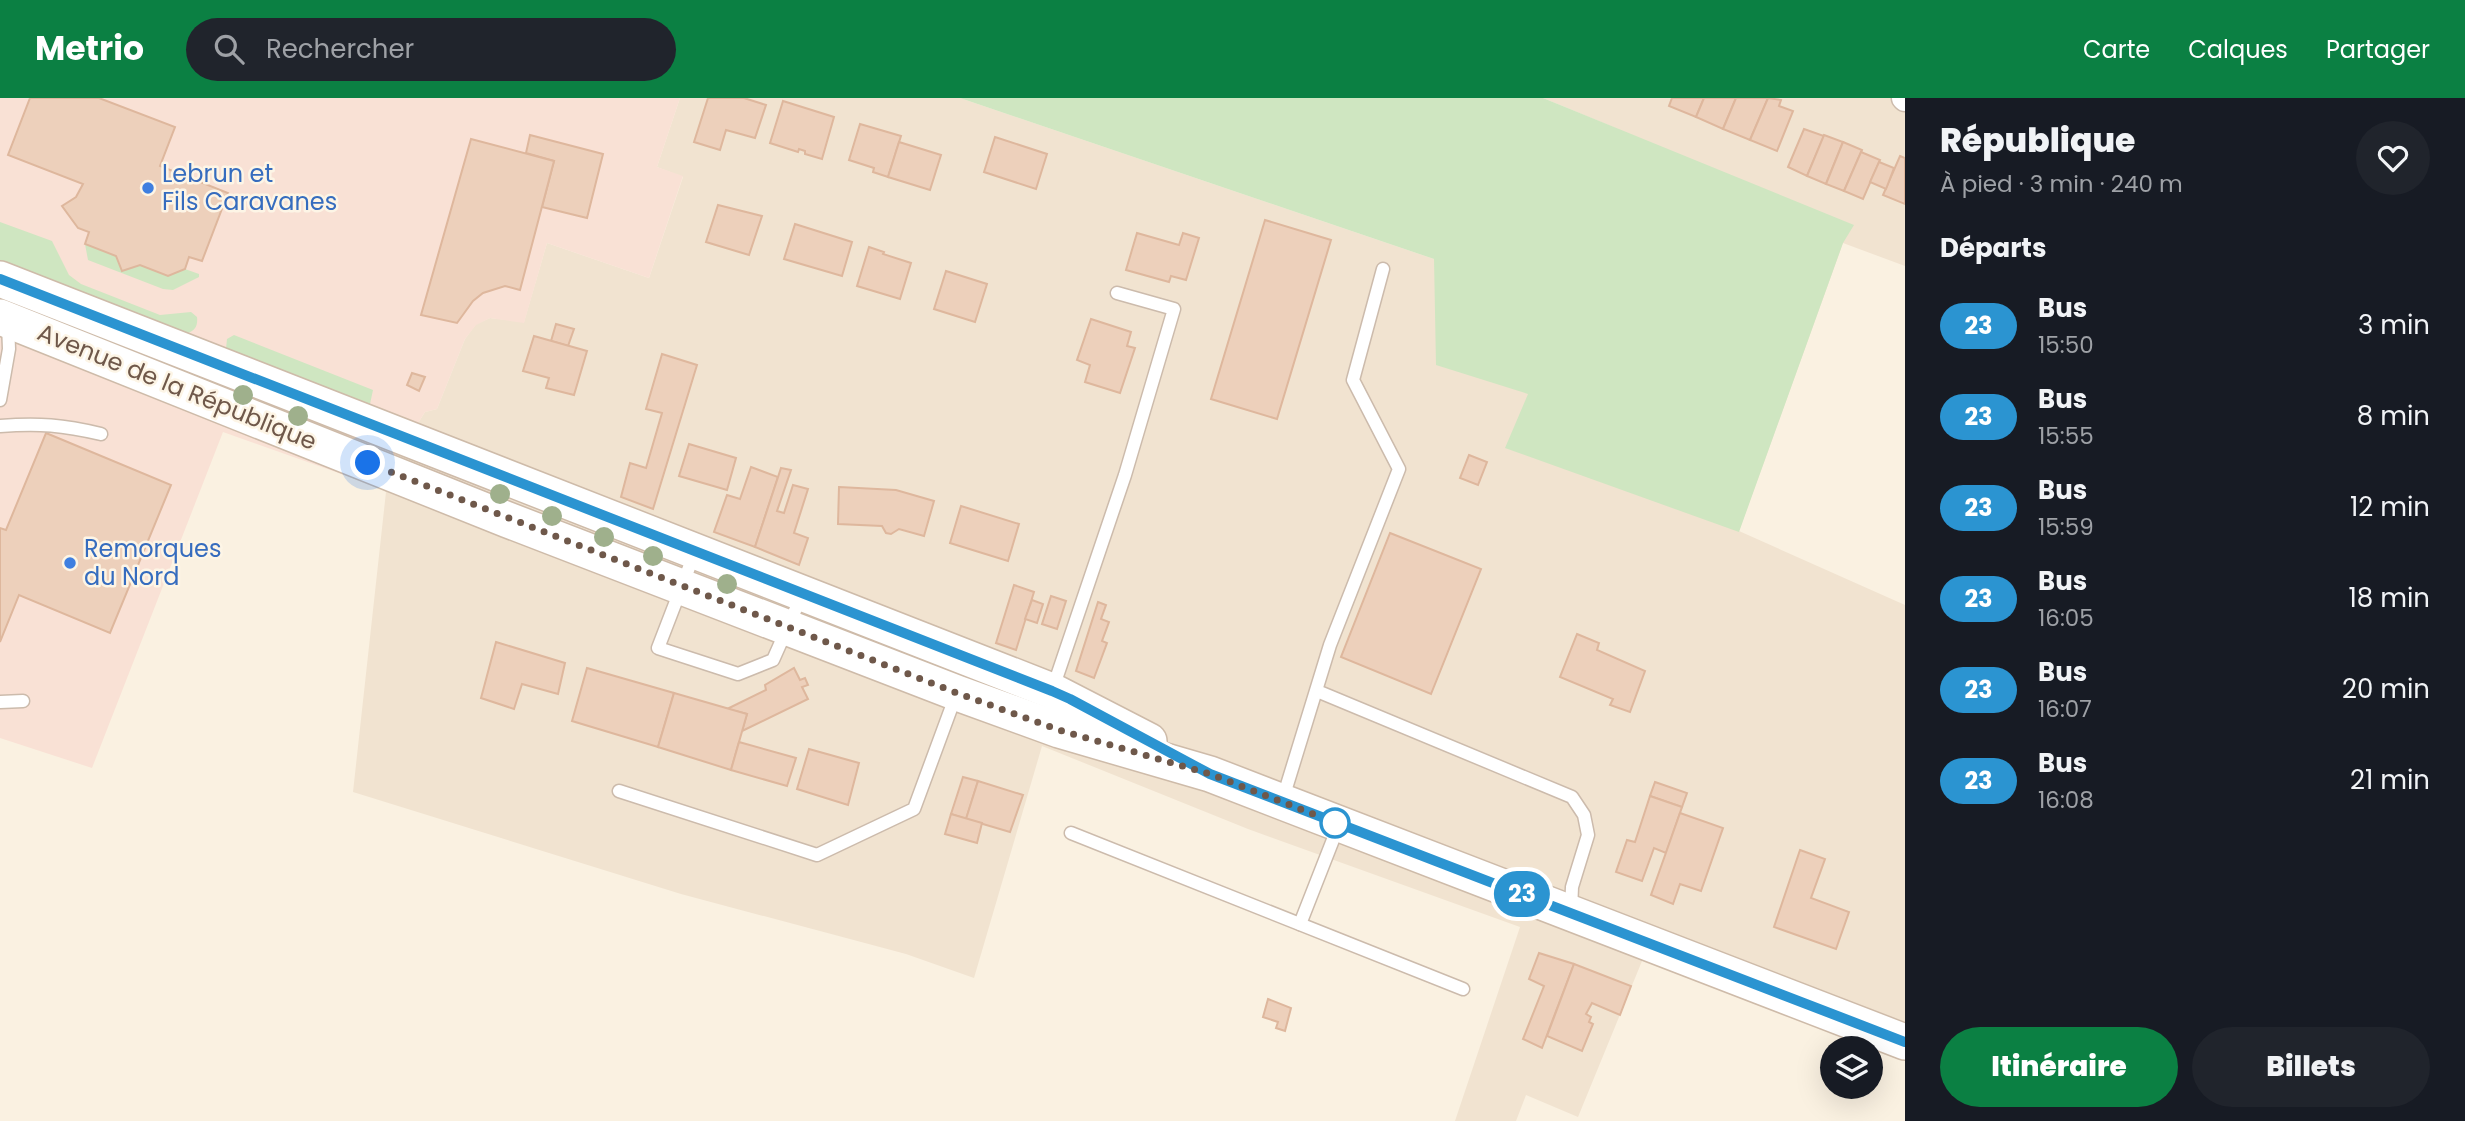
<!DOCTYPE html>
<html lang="fr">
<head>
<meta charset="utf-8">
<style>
	body { margin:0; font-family:Poppins,sans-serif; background:#20242c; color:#f1f3f6; height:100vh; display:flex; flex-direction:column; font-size:26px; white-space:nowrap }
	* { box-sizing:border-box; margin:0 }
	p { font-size:23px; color:#9ea1a6 }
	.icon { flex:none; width:38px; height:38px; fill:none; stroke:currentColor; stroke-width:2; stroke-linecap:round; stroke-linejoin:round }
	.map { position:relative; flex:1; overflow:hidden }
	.details { display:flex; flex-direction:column; background:#171b24; width:560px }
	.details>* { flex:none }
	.badge { padding:0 14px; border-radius:23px; font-size:24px; line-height:46px }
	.buttons { position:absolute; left:1820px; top:938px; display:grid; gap:14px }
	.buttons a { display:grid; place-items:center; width:63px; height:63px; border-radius:50%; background:#171b24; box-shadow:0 7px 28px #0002; font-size:35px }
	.you { position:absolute; width:35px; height:35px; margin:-18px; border:5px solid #fff; border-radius:50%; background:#1a73e8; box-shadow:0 0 0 10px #1a73e833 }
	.map>.badge { position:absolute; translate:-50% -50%; box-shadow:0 0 0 4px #fff }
	h2 { padding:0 35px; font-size:26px; line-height:63px }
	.round { display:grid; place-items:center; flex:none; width:74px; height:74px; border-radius:37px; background:#20242c }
	.overview { display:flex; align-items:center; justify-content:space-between; height:119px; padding:0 35px }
	h1 { font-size:33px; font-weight:800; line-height:52px }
	.action { display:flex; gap:14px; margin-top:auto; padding:14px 35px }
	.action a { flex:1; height:80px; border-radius:42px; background:#0b8043; color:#fff; font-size:28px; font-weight:800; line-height:80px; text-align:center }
	.action a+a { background:#20242c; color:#f1f3f6 }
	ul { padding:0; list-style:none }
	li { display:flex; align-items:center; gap:21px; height:91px; padding:0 35px }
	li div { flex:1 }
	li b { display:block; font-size:26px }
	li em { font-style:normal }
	li .badge { min-width:77px; font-weight:700; text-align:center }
	header { display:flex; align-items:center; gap:42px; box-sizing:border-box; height:98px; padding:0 35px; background:#0b8043; color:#fff }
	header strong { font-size:33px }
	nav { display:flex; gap:38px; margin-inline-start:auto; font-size:24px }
	.search { width:490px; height:63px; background:#20242c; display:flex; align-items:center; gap:18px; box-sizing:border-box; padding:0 24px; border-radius:38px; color:#9ea1a6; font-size:26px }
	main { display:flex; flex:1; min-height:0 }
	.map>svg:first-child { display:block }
</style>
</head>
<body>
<header>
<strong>Metrio</strong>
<div class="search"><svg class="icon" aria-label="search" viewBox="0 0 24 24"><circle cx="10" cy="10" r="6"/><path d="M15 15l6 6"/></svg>Rechercher</div>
<nav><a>Carte</a><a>Calques</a><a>Partager</a></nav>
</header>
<main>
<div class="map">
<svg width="1905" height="1023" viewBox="0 0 1905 1023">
	<rect width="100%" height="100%" fill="#faf1e1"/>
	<path fill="#f1e3d0" d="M680,0H960L1434,161L1618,31L1543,0H1905V168L1843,145L1739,433L1905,507V944L1649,846L1578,1019L1526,997L1516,1023H1455L1520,829L1248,731L1042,648L974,880L906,856L681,796L353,694L386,394L378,389L425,314L437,311L465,241L476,226L490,220L524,224L547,145L649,180L683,79L657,69Z"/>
	<path fill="#f9e1d5" d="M0,0H680L657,69L683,78L649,180L547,145L524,225L490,220L476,227L465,241L437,311L425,314L378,389L223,334L92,670L0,640Z"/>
	<g fill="#cfe6c1">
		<path d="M960,0H1543L1854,127L1843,145L1739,434L1505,350L1528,296L1436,267L1434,161Z"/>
		<path d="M0,124L52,143L69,177L81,186L160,217L191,214L197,219C198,228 195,232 188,235L178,233L0,163Z"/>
		<path d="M85,146L116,158L122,173L140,167L168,178L185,171L199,176V179L173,192L163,191L88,162Z"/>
		<path d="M234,237L373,292L370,306L226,251L227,241Z"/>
	</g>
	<g fill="#edd0bb" stroke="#deb79d" stroke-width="2">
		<path d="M30,0H99L175,29L160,68L228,95L202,163L189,159L185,171L168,178L140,167L122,173L116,158L85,146L89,134L78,130L62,108L76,99L83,86L8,57Z"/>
		<path d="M708,0H744L766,7L755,40L726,32L720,52L694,44Z"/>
		<path d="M1672,0H1704L1696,19L1669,8Z"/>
		<path d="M1704,0H1736L1723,31L1696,19Z"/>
		<path d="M1736,0H1768L1750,42L1723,31Z"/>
		<path d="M1768,0L1781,2L1779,8L1793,13L1777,53L1750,42Z"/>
		<path d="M783,3L834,19L822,61L805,56V53L799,51L798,54L770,45Z"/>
		<path d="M860,26L901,38L888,79L873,74L874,70L849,62Z"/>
		<path d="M1804,31L1824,38L1807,78L1788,69Z"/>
		<path d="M530,37L603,56L587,120L542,109L554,63L526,55Z"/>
		<path d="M1824,37L1843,44L1826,86L1807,78Z"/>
		<path d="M995,39L1047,56L1036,91L984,74Z"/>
		<path d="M471,41L554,63L520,192L505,188L483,195L473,203L457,225L421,217Z"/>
		<path d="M899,44L941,57L930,92L888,79Z"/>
		<path d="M1843,44L1862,52L1844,93L1826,86Z"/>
		<path d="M1861,54L1880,62L1863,101L1844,93Z"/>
		<path d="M1900,58L1905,60V106L1883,97Z"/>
		<path d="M1879,64L1894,70L1886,91L1870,84Z"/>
		<path d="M718,107L762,118L749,157L706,144Z"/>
		<path d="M1265,122L1331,142L1277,321L1211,301Z"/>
		<path d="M795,126L852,144L842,178L784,161Z"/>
		<path d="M1137,135L1179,147L1183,135L1199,140L1186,182L1171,178L1169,184L1126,172Z"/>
		<path d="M869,149L884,154L883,156L911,165L900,201L857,188Z"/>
		<path d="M946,173L987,186L975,224L934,211Z"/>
		<path d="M1091,221L1131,234L1127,248L1135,250L1120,295L1085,284L1090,267L1077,262Z"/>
		<path d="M556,226L574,231L568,248L551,243Z"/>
		<path d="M534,238L587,253L574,297L546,290L549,280L523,273Z"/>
		<path d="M662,256L697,267L653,411L621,399L630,365L646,370L662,315L646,311Z"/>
		<path d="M412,275L425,279L419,293L407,287Z"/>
		<path d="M46,335L171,387L110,535L19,497L0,544V430L6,432Z"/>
		<path d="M689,346L736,360L727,392L679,378Z"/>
		<path d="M1469,357L1487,364L1478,387L1460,380Z"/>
		<path d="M751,369L778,379L755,449L714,434L727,397L740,401Z"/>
		<path d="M781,370L791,372L777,413L784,415L793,387L808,391L794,435L808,440L799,467L755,449Z"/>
		<path d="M839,389L896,392L934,403L924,438L899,431L891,436L886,435L882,428L838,426Z"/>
		<path d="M961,408L1019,426L1008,463L950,445Z"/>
		<path d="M1390,435L1481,471L1431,596L1341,559Z"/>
		<path d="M1014,487L1034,494L1016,552L996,545Z"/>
		<path d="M1051,498L1066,503L1057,531L1042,526Z"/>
		<path d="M1032,502L1043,506L1037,525L1025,521Z"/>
		<path d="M1098,504L1106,507L1101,521L1109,524L1102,543L1107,545L1094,580L1076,573Z"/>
		<path d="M1577,536L1599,545L1597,552L1645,573L1630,614L1610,607L1613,601L1560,579Z"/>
		<path d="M496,544L565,565L558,596L522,586L514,611L481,600Z"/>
		<path d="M587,570L674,595L658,649L572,623Z"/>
		<path d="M794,570L800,582L805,580L808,587L802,589L808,601L742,633L747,616L727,611L766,592L765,587Z"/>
		<path d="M674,595L747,616L731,672L658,649Z"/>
		<path d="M739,644L796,660L787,688L731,672Z"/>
		<path d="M809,651L859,665L848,707L797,691Z"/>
		<path d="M963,679L978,683L966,721L951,716Z"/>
		<path d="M978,683L1023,697L1010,734L966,721Z"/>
		<path d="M1655,684L1687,695L1682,709L1650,698Z"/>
		<path d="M1650,698L1682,709L1666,755L1654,750L1642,783L1616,774L1627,742L1635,744Z"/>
		<path d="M1680,715L1723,730L1701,793L1680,786L1673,806L1651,797Z"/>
		<path d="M951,716L982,725L977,745L945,736Z"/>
		<path d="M1800,752L1825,761L1811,800L1849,814L1836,851L1774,829Z"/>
		<path d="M1539,855L1574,866L1542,950L1523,941L1544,888L1529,881Z"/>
		<path d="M1574,866L1631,888L1620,917L1592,905L1586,916L1591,919L1589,924L1593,926L1582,953L1547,938Z"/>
		<path d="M1268,901L1291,910L1285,933L1276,930L1278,924L1263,919Z"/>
	</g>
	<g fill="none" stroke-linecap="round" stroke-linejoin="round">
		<g stroke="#ccbbac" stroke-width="15">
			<g id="lane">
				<path d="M0,302L9,251L8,226"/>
				<path d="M0,328C39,325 63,327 101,336"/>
				<path d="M695,454L658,550L738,576L773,562L802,497"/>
				<path d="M1053,590L1125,377L1174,211L1117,195"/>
				<path d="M1317,593L1572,699L1584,717L1588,737L1572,789L1571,812"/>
				<path d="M0,604L23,603"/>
				<path d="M619,693L817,757L914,711L956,597"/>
				<path d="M1283,700L1330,547L1399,371L1353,282L1383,171"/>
				<path d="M1071,735L1463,891"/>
				<path d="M1300,826L1338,729"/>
			</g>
		</g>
		<g stroke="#ccbbac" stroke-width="27">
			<path id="street" d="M1904,0L1905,1"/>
		</g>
		<g stroke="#cebba9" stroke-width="38">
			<g id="secondary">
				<path d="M0,181L1052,593L1149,643"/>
				<path d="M0,219L508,422L957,595L1059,632L1210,676L1905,944"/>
			</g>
		</g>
		<use href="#lane" stroke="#fff" stroke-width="12"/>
		<use href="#street" stroke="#fff" stroke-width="24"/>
		<use href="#secondary" stroke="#fff" stroke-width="35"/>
	</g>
	<g fill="#9fb08c">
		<circle cx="243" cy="297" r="10"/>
		<circle cx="298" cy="318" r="10"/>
		<circle cx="500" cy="396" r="10"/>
		<circle cx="552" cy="418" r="10"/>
		<circle cx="604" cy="439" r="10"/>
		<circle cx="653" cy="458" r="10"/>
		<circle cx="727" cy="486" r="10"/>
	</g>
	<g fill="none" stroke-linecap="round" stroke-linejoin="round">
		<g stroke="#fff" stroke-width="16">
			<path id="line" d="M0,181L1052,593L1070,601L1210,676L1905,944"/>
		</g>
		<use href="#line" stroke="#2b94d1" stroke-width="10"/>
		<path stroke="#6f584a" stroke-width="7" stroke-dasharray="0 12.6" d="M368,365L957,595L1059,632L1210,676L1339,726L1335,725"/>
	</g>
	<g fill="#3f7fe0" stroke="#fdf5e6" stroke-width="2.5">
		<circle cx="148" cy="90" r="7"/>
		<circle cx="70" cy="465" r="7"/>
	</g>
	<circle fill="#fff" stroke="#2b94d1" stroke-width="3.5" cx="1335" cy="725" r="14"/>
	<g text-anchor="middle" stroke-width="5" stroke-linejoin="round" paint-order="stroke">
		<g font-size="24" fill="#366cbe" stroke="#fdf5e6" text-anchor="start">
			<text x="162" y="84">Lebrun et<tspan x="162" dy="28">Fils Caravanes</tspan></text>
			<text x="84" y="459">Remorques<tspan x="84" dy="28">du Nord</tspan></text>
		</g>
		<g font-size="24" fill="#6f584a" stroke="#fdf5e6">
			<text transform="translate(177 289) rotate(22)" y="8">Avenue de la République</text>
		</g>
	</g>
</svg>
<div class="buttons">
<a><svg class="icon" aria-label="layers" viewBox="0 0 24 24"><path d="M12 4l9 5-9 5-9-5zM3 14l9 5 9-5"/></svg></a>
</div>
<div class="you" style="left:368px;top:365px"></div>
<b class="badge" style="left:1522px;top:796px;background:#2b94d1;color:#fff">23</b>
</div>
<section class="details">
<div class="overview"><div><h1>République</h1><p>À pied · 3 min · 240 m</p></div><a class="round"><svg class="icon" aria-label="heart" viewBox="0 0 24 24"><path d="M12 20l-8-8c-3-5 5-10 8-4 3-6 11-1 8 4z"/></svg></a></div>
<h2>Départs</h2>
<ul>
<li><span class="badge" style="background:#2b94d1;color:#fff">23</span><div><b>Bus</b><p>15:50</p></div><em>3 min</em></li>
<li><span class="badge" style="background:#2b94d1;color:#fff">23</span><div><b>Bus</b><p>15:55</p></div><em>8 min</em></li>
<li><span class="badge" style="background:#2b94d1;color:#fff">23</span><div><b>Bus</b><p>15:59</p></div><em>12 min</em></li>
<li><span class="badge" style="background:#2b94d1;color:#fff">23</span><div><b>Bus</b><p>16:05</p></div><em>18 min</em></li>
<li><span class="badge" style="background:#2b94d1;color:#fff">23</span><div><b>Bus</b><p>16:07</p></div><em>20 min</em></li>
<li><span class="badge" style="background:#2b94d1;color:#fff">23</span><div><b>Bus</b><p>16:08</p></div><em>21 min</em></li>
</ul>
<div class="action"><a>Itinéraire</a><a>Billets</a></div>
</section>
</main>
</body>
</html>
